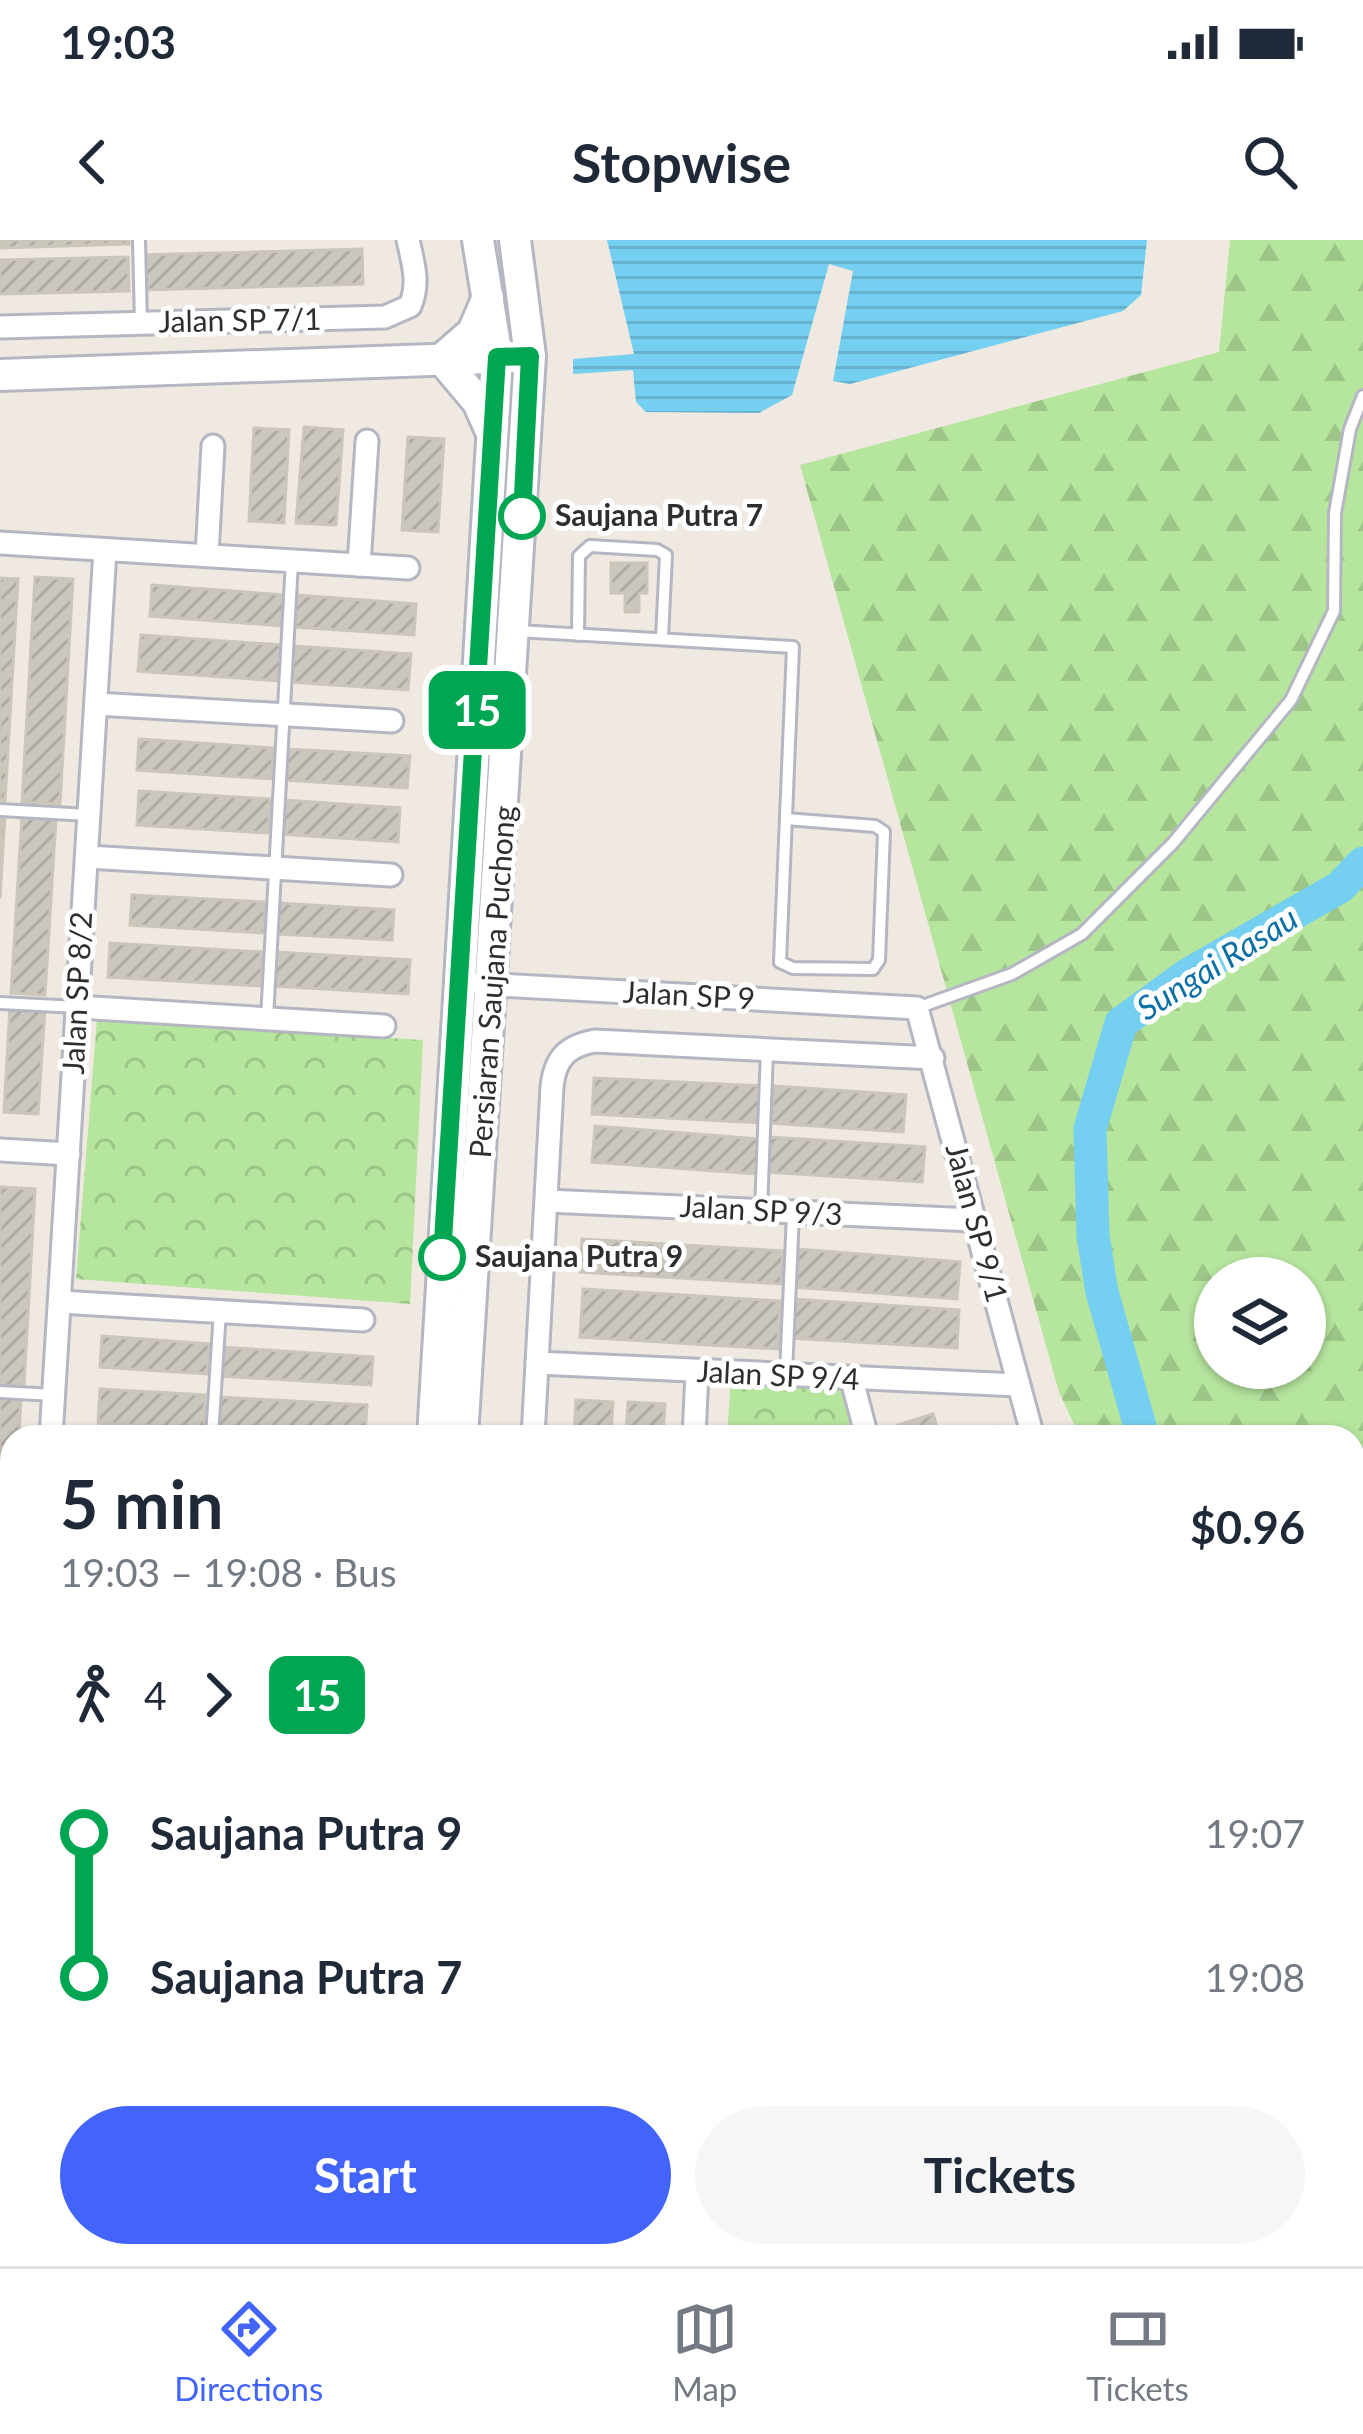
<!DOCTYPE html>
<html lang="en">
<head>
<meta charset="utf-8">
<style>
	body { margin:0; font-family:Lato,sans-serif; background:#f6f6f7; color:#1f2937; height:100vh; display:flex; flex-direction:column; font-size:45px; white-space:nowrap }
	* { box-sizing:border-box; margin:0 }
	p { font-size:39px; color:#747a83 }
	.icon { flex:none; width:66px; height:66px; fill:none; stroke:currentColor; stroke-width:2; stroke-linecap:round; stroke-linejoin:round }
	.map { position:relative; flex:1; overflow:hidden }
	.side { position:absolute; left:0px; top:1185px; width:1365px; height:843px; display:flex; flex-direction:column; background:#fff; border-radius:36px 36px 0 0; box-shadow:0 3px 9px #0004 }
	.side>* { flex:none }
	.badge { padding:0 24px; border-radius:18px; font-size:42px; line-height:78px }
	.controls { position:absolute; left:1194px; top:1017px; display:grid; gap:24px }
	.controls a { display:grid; place-items:center; width:132px; height:132px; border-radius:50%; background:#fff; box-shadow:0 3px 9px #0004; font-size:60px }
	.map>.badge { position:absolute; translate:-50% -50%; box-shadow:0 0 0 6px #fff }
	.legs { display:flex; align-items:center; gap:18px; height:132px; padding:0 60px; font-size:39px }
	.legs p { margin-inline-start:auto }
	.summary { display:flex; align-items:center; justify-content:space-between; height:204px; padding:0 60px }
	h1 { font-size:66px; font-weight:700; line-height:90px }
	.button { display:flex; gap:24px; margin-top:auto; padding:24px 60px }
	.button a { flex:1; height:138px; border-radius:72px; background:#4264fb; color:#fff; font-size:48px; font-weight:700; line-height:138px; text-align:center }
	.button a+a { background:#f6f6f7; color:#1f2937 }
	ul { padding:0 60px; list-style:none }
	li { display:flex; align-items:center; gap:42px; height:144px; font-size:45px }
	li i { display:grid; place-items:center; width:18px; height:100%; margin:0 15px; background:currentColor }
	li i::after { content:''; width:30px; height:30px; margin:-15px; border:9px solid; border-radius:50%; background:#fff }
	li p { margin-inline-start:auto }
	li:first-child i { background:linear-gradient(#0000 50%,currentColor 0) }
	li:last-child i { background:linear-gradient(currentColor 50%,#0000 0) }
	.status { display:flex; justify-content:space-between; align-items:center; height:84px; padding:0 60px; background:#fff; direction:ltr }
	.status svg { height:33px; fill:currentColor }
	header { display:flex; justify-content:space-between; align-items:center; height:156px; padding:0 60px; background:#fff; font-size:54px; font-weight:700 }
	.tabs { display:flex; justify-content:space-around; align-items:center; height:168px; border-top:3px solid #e0e1e3; background:#fff; font-size:33px; color:#747a83 }
	.tabs a { display:grid; justify-items:center; gap:6px }
	.tabs .current { color:#4264fb }
	.map>svg:first-child { display:block }
</style>
</head>
<body>
<div class="status"><b>19:03</b><svg viewBox="0 0 49 12"><path d="M0 12V9h3v3zM5 12V6h3v6zM10 12V3h3v9zM15 12V0h3v12zM26 1h20v11H26zM47 4h2v5h-2z"/></svg></div>
<header><svg class="icon" aria-label="back" viewBox="0 0 24 24"><path d="M15 5l-7 7 7 7"/></svg>Stopwise<svg class="icon" aria-label="search" viewBox="0 0 24 24"><circle cx="10" cy="10" r="6"/><path d="M15 15l6 6"/></svg></header>
<div class="map">
<svg width="1363" height="2026" viewBox="0 0 1363 2026">
	<defs>
		<pattern id="forest-firs" width="22" height="20" patternUnits="userSpaceOnUse" patternTransform="scale(3)"><rect width="22" height="20" fill="#b6e59e"/><path d="M5 1l3.5 6h-7zM16 11l3.5 6h-7z" fill="#9dc588"/></pattern>
		<pattern id="park-crowns" width="20" height="18" patternUnits="userSpaceOnUse" patternTransform="scale(3)"><rect width="20" height="18" fill="#b6e59e"/><path d="M2 6a3 3 0 1 1 6 0M12 15a3 3 0 1 1 6 0" fill="none" stroke="#9dc588"/></pattern>
		<pattern id="water-rules" width="6" height="5" patternUnits="userSpaceOnUse" patternTransform="scale(3)"><rect width="6" height="5" fill="#75cff0"/><path d="M0 2.5h6" fill="none" stroke="#66b2ce"/></pattern>
		<pattern id="building-hatch" width="6" height="6" patternUnits="userSpaceOnUse" patternTransform="scale(3)"><rect width="6" height="6" fill="#cbc7bf"/><path d="M-1 1l2-2M0 6l6-6M5 7l2-2" fill="none" stroke="#afaba4"/></pattern>
	</defs>
	<rect width="100%" height="100%" fill="#efe9e1"/>
	<path fill="url(#forest-firs)" fill-rule="evenodd" d="M1230,0H1363V2026H855L858,2016H1353V1197H1080L1059,1152L800,225L1219,112ZM1215,1038H1305V1128H1215Z"/>
	<g fill="url(#park-crowns)">
		<path d="M97,779L423,800L410,1064L76,1039Z"/>
		<path d="M731,1136L848,1144L862,1197H727Z"/>
	</g>
	<g fill="url(#water-rules)">
		<path d="M607,0H1147L1141,55L1123,71L850,144L833,141L853,31L829,24L792,155L759,173L646,172L636,162L633,130L573,134V119L634,114Z"/>
		<path d="M491,2016H799L797,2026H489Z"/>
	</g>
	<g fill="none" stroke-linecap="round" stroke-linejoin="round">
		<g stroke="#75cff0" stroke-width="33">
			<path d="M1143,1197L1102,1052L1093,996L1090,889L1121,783L1187,735L1340,647L1363,623"/>
			<path d="M1353,1689L1359,1703L1353,1721"/>
			<path d="M1353,2012L1362,2026"/>
		</g>
	</g>
	<g fill="url(#building-hatch)" stroke="#cbc5ba" stroke-width="3">
		<path d="M0,0H129V4L0,8Z"/>
		<path d="M362,9L363,44L142,50L141,15Z"/>
		<path d="M128,17L129,51L0,54V20Z"/>
		<path d="M304,187L343,190L336,285L296,283Z"/>
		<path d="M254,188L289,190L284,283L249,281Z"/>
		<path d="M408,197L444,199L438,292L402,290Z"/>
		<path d="M611,323H647V353H639V372H625V353H611Z"/>
		<path d="M35,337L73,339L60,564L22,562Z"/>
		<path d="M0,338L18,339L5,561L0,560Z"/>
		<path d="M152,345L285,355L283,386L150,376Z"/>
		<path d="M296,355L416,364L414,395L294,387Z"/>
		<path d="M141,395L282,405L279,441L138,431Z"/>
		<path d="M293,406L411,414L408,450L290,442Z"/>
		<path d="M139,499L273,508L272,539L137,530Z"/>
		<path d="M287,509L410,516L407,548L285,540Z"/>
		<path d="M139,551L270,559L268,593L137,585Z"/>
		<path d="M283,560L400,568L398,602L281,594Z"/>
		<path d="M0,575H5L0,658Z"/>
		<path d="M22,576L56,578L45,755L11,753Z"/>
		<path d="M132,655L265,662L264,693L130,685Z"/>
		<path d="M278,663L394,670L392,700L277,694Z"/>
		<path d="M110,703L262,712L261,746L108,737Z"/>
		<path d="M275,712L410,720L408,754L273,746Z"/>
		<path d="M10,767L45,769L38,874L4,872Z"/>
		<path d="M594,838L763,846L762,883L592,874Z"/>
		<path d="M774,846L906,855L903,892L771,883Z"/>
		<path d="M595,886L758,899L756,934L592,922Z"/>
		<path d="M769,897L925,907L922,942L767,932Z"/>
		<path d="M0,947L35,949L24,1146L0,1145Z"/>
		<path d="M582,999L783,1011L781,1044L580,1032Z"/>
		<path d="M797,1009L960,1022L957,1059L794,1047Z"/>
		<path d="M583,1049L780,1061L778,1109L580,1097Z"/>
		<path d="M793,1059L959,1070L957,1108L790,1098Z"/>
		<path d="M102,1096L209,1104L207,1134L100,1127Z"/>
		<path d="M221,1107L373,1117L371,1145L219,1136Z"/>
		<path d="M100,1149L205,1155L204,1189L98,1183Z"/>
		<path d="M0,1156L21,1157L19,1197H12L11,1332L0,1331Z"/>
		<path d="M218,1157L367,1165L365,1197L216,1192Z"/>
		<path d="M576,1160L613,1162L611,1197H574Z"/>
		<path d="M628,1162L665,1164L663,1197H626Z"/>
		<path d="M933,1174L940,1197H902L898,1185Z"/>
		<path d="M997,1186L1000,1197H958L957,1196Z"/>
		<path d="M0,1345L9,1346L1,1481H0Z"/>
		<path d="M157,2016H245L243,2026H193Z"/>
	</g>
	<g fill="none" stroke-linecap="round" stroke-linejoin="round">
		<g stroke="#b4b7c1" stroke-width="16">
			<g id="lane">
				<path d="M139,0L141,84"/>
				<path d="M517,391L793,407L780,722L793,728L873,729L879,720L884,592L875,586L786,579"/>
				<path d="M578,395L579,316L590,306L657,310L666,315L662,398"/>
				<path d="M0,570L89,575"/>
				<path d="M0,763L78,767"/>
				<path d="M917,768L1012,734L1082,694L1173,603L1291,460L1334,371L1335,273L1350,189L1363,156"/>
				<path d="M267,779L292,321"/>
				<path d="M761,971L767,810"/>
				<path d="M786,1133L793,974"/>
				<path d="M0,1152L54,1155"/>
				<path d="M212,1197L220,1071"/>
				<path d="M0,1341H12"/>
				<path d="M258,2016L259,2026"/>
			</g>
		</g>
		<g stroke="#b4b7c1" stroke-width="27">
			<g id="street">
				<path d="M0,87L385,77L410,66C420,43 413,23 408,0"/>
				<path d="M0,303L408,328"/>
				<path d="M207,315L213,206"/>
				<path d="M359,325L367,201"/>
				<path d="M96,464L392,481"/>
				<path d="M87,617L391,635"/>
				<path d="M480,744L917,768L1033,1197"/>
				<path d="M78,767L384,786"/>
				<path d="M0,910L69,914"/>
				<path d="M547,961L974,980"/>
				<path d="M60,1062L363,1080"/>
				<path d="M537,1123L1019,1145"/>
				<path d="M852,1140L867,1197"/>
				<path d="M51,1197L105,310"/>
				<path d="M533,1197L552,847C555,818 567,806 595,801L933,818"/>
				<path d="M694,1197L697,1132"/>
				<path d="M0,1520H12"/>
			</g>
		</g>
		<g stroke="#b4b7c1" stroke-width="36">
			<g id="secondary">
				<path d="M488,57L473,92L442,119L478,162L490,189"/>
				<path d="M0,135L516,117"/>
				<path d="M433,1197L497,117L478,0"/>
				<path d="M462,1197L530,116L515,0"/>
				<path d="M0,1706L12,1707"/>
				<path d="M0,1736L12,1738"/>
				<path d="M322,2026L324,2016"/>
				<path d="M360,2026L362,2016"/>
			</g>
		</g>
		<use href="#lane" stroke="#fff" stroke-width="10"/>
		<use href="#street" stroke="#fff" stroke-width="21"/>
		<use href="#secondary" stroke="#fff" stroke-width="30"/>
	</g>
	<g fill="none" stroke-linecap="round" stroke-linejoin="round">
		<g stroke="#fff" stroke-width="27">
			<path id="line-1" d="M442,1017L497,117L530,116L522,276"/>
		</g>
		<use href="#line-1" stroke="#00a651" stroke-width="18"/>
	</g>
	<g fill="#fff" stroke="#00a651" stroke-width="6">
		<circle cx="522" cy="276" r="21"/>
		<circle cx="442" cy="1017" r="21"/>
	</g>
	<g text-anchor="middle" stroke-width="10" stroke-linejoin="round" paint-order="stroke">
		<g font-size="30" fill="#2e2e2e" stroke="#fff">
			<text transform="translate(240 81) rotate(-1)" y="10">Jalan SP 7/1</text>
			<text transform="translate(493 742) rotate(-86)" y="10">Persiaran Saujana Puchong</text>
			<text transform="translate(78 753) rotate(-87)" y="10">Jalan SP 8/2</text>
			<text transform="translate(689 756) rotate(3)" y="10">Jalan SP 9</text>
			<text transform="translate(761 971) rotate(3)" y="10">Jalan SP 9/3</text>
			<text transform="translate(976 983) rotate(75)" y="10">Jalan SP 9/1</text>
			<text transform="translate(778 1136) rotate(3)" y="10">Jalan SP 9/4</text>
		</g>
		<g font-size="30" font-weight="bold" fill="#2e2e2e" stroke="#fff" text-anchor="start">
			<text x="555" y="286">Saujana Putra 7</text>
			<text x="475" y="1027">Saujana Putra 9</text>
		</g>
		<g font-size="33" font-style="italic" fill="#0d6fa3" stroke="#fff">
			<text transform="translate(1217 723) rotate(-32)" y="12">Sungai Rasau</text>
		</g>
	</g>
</svg>
<div class="controls">
<a><svg class="icon" aria-label="layers" viewBox="0 0 24 24"><path d="M12 4l9 5-9 5-9-5zM3 14l9 5 9-5"/></svg></a>
</div>
<b class="badge" style="left:477px;top:470px;background:#00a651;color:#fff">15</b>
<section class="side">
<div class="summary"><div><h1>5 min</h1><p>19:03 – 19:08 · Bus</p></div><b>$0.96</b></div>
<div class="legs"><svg class="icon" aria-label="walk" viewBox="0 0 24 24"><circle cx="13" cy="4" r="2"/><path d="M13 8l-2 6 4 7M11 14l-3 7M7 12l3-4h3l4 4"/></svg>4<svg class="icon" aria-label="forward" viewBox="0 0 24 24"><path d="M9 5l7 7-7 7"/></svg><b class="badge" style="background:#00a651;color:#fff">15</b></div>
<ul>
<li><i style="color:#00a651"></i><b>Saujana Putra 9</b><p>19:07</p></li>
<li><i style="color:#00a651"></i><b>Saujana Putra 7</b><p>19:08</p></li>
</ul>
<div class="button"><a>Start</a><a>Tickets</a></div>
</section>
</div>
<nav class="tabs">
<a class="current"><svg class="icon" aria-label="directions" viewBox="0 0 24 24"><path d="M12 3l9 9-9 9-9-9zM9 14v-3h6M13 9l2 2-2 2"/></svg>Directions</a>
<a><svg class="icon" aria-label="map" viewBox="0 0 24 24"><path d="M3 6l6-2 6 2 6-2v14l-6 2-6-2-6 2zM9 4v14M15 6v14"/></svg>Map</a>
<a><svg class="icon" aria-label="tickets" viewBox="0 0 24 24"><path d="M3 7h18v10H3zM15 7v10"/></svg>Tickets</a>
</nav>
</body>
</html>
